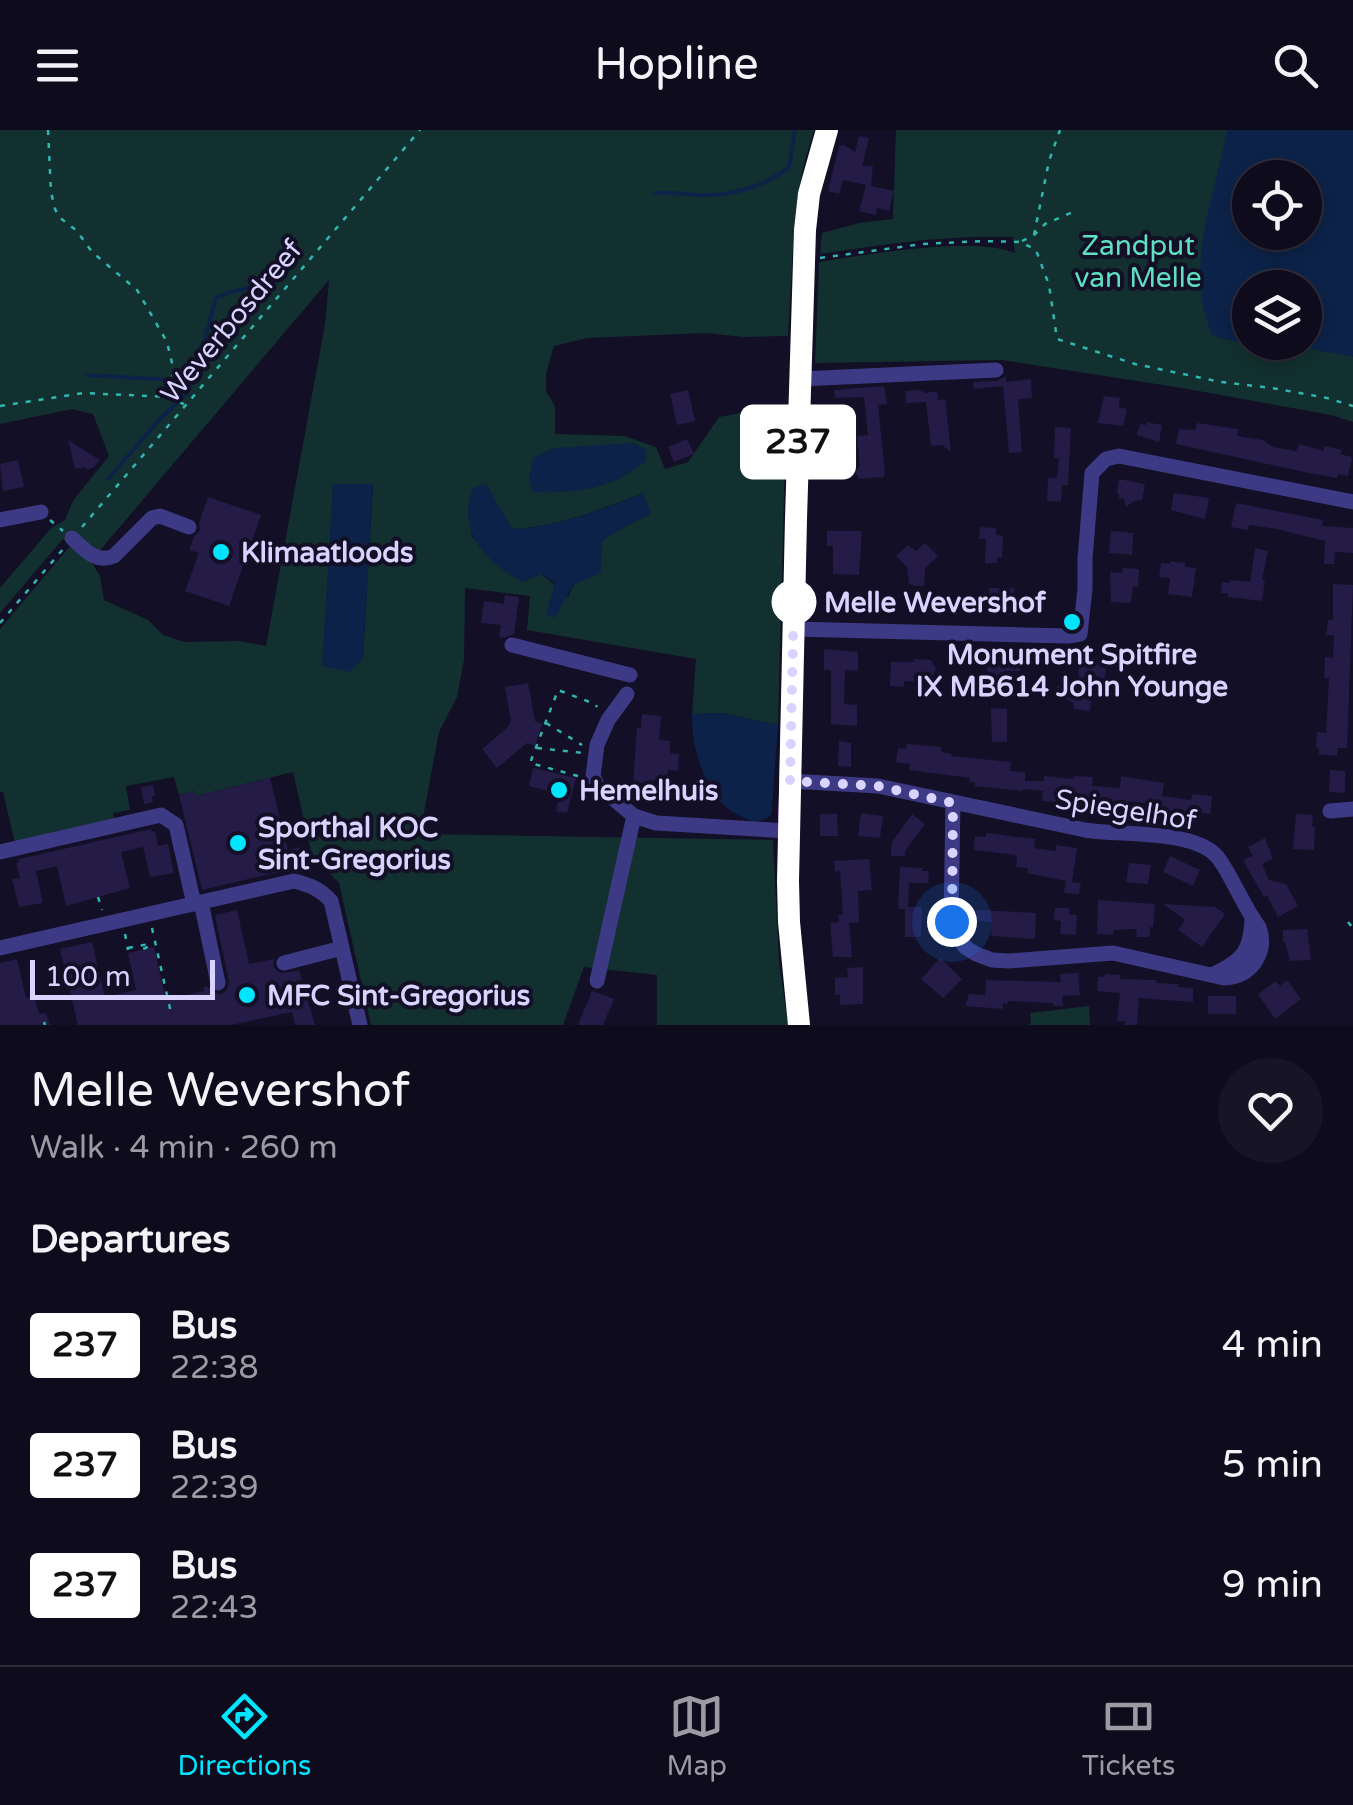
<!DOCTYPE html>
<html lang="en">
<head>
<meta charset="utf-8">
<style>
	body { margin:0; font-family:"Varela Round",sans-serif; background:#171425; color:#f1f3f6; height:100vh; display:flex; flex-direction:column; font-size:38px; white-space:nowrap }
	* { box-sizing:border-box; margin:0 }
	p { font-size:32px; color:#9b9ba3 }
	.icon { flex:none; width:55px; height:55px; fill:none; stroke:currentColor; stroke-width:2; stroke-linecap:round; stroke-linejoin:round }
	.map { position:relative; height:895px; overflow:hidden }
	.side { display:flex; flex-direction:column; background:#0e0b1c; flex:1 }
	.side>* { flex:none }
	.badge { padding:0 20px; border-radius:8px; font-size:35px; line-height:65px }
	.buttons { position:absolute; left:1232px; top:30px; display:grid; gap:20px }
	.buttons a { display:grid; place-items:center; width:90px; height:90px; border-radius:50%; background:#0e0b1c; box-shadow:0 5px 15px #0003,0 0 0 2px #2e2b3b; font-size:50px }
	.scale { position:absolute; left:30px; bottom:25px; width:185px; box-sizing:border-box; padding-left:10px; border:5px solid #d9d4ff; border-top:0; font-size:28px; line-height:35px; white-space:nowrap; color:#d9d4ff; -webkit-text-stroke:8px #130f26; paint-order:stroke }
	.you { position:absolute; width:50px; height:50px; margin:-25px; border:8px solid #fff; border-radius:50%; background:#1a73e8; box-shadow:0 0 0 15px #1a73e833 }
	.map>.badge { position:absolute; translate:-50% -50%; box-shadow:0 0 0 5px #fff }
	h2 { padding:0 30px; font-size:38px; line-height:90px }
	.round { display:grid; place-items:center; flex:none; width:105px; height:105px; border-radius:52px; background:#171425 }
	.head { display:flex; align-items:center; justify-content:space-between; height:170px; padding:0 30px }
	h1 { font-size:48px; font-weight:600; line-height:75px }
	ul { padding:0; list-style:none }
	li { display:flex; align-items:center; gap:30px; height:120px; padding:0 30px }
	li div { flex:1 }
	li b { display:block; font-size:38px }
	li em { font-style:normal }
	li .badge { min-width:110px; font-weight:700; text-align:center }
	header { display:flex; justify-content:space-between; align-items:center; height:130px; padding:0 30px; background:#0e0b1c; font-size:45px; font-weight:600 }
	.menu { display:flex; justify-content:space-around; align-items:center; height:140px; border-top:2px solid #2e2b3b; background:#0e0b1c; font-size:28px; color:#9b9ba3 }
	.menu a { display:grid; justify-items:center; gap:5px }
	.menu .on { color:#00e5ff }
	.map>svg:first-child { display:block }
</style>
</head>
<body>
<header><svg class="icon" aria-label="menu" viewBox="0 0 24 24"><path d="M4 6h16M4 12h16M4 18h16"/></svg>Hopline<svg class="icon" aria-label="search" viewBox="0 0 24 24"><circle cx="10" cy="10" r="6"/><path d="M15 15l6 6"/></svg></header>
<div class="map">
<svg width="1353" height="895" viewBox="0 0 1353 895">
	<rect width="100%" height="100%" fill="#130f26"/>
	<g fill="#12302f" fill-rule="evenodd">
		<path d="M0,0H814L805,30L799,59L794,98L788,206L743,207L706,203L587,208L554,216L546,244V261L555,276V304L624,306L656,317L665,339L688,332L719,287L746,282L786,290L778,595L722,583L692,584L696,529L527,500L530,466L465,458L464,530L457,567L439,602L420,704L773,710L779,832L788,895H657V845L584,837L563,895H371L339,753L312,725L293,642L196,666L194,661L179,665L174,647L126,656L130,680L113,683L114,690L15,713L3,662H0V499L71,415L63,409L0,483V458L51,398L65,390L74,369L109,326L93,284L72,279L0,294ZM329,150L325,194L266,516L239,511L184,512L163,505L148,490L104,470L100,446L91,431ZM372,354L373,355L363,528L333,355ZM486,354L511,399C558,397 599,380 643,363L651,384C635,391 614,399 601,412C589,424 575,451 568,467C542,439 505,425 472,407L470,392Z"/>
		<path d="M896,0H1353V292L1331,285L1182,258L1002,230L815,233L819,132C866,125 974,105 1015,123L1013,107C946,105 885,114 820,124L822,103L859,93L893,89ZM1250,48H1305V102H1250ZM1250,158H1305V212H1250Z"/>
		<path d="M1089,876L1090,895H1028L1031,894L1030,883Z"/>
	</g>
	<g fill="#0c2248" fill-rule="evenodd">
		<path d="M1227,0H1353V227L1279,213L1305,212V158H1250V212H1237L1213,206C1182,140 1215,67 1227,0ZM1250,48H1305V102H1250Z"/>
		<path d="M634,313L646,320V331C613,359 575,364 533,362L529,349L533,328L554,318Z"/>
		<path d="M333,354H373L363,528L350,542L322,536Z"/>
		<path d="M486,354L512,399C559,397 600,380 643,363L651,384L626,396L602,411L601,443L573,455L555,488L546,484L555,453L541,444L523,452C484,431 458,404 472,358Z"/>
		<path d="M722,583L778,595L772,678L771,685C757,696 749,691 735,683C705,667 691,617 692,584Z"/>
	</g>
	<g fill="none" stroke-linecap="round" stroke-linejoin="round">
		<g stroke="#0c2248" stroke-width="4">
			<path d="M655,63C669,62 682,64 696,65C727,67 765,57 789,37L795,0"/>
			<path d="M87,245L192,251"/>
			<path d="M108,349L159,290L186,264L194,248L216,168L230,162L273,153"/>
		</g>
	</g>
	<g fill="#241b47">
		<path d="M859,6L869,8L862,36H873L871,56L894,61L889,81L877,78L876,85L859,81L866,55L843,50L839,64L828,61L839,16L844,15L855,22Z"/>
		<path d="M1006,246V252L1031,249L1032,268L1018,269L1022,322L1009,323L1003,256L974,259L973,252L997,251Z"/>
		<path d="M884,256L887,274L878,275L885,344L883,347L859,349L855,342L860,336L857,306L868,305L864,267L835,268L834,260Z"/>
		<path d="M688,260L695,291L677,295L670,264Z"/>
		<path d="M919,260L926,263L937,261L938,270L945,269L951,322L942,315L931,316L926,272L906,273L905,261Z"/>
		<path d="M1104,266L1120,268L1119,277L1127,279L1123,296L1098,293Z"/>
		<path d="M1146,292L1162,295L1159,312L1137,305L1140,294L1146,295Z"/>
		<path d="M1197,293L1238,299L1237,306L1263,310L1273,317L1296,321L1299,314L1324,321V316L1342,320L1340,324L1352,327L1348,346L1338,344L1337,348L1309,343L1176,314L1179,299L1195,300Z"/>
		<path d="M1055,297L1071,298L1068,355H1062L1061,372L1047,371L1048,348H1057L1059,328H1054Z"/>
		<path d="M687,309L694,324L674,332L668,317Z"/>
		<path d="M68,310L100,330L94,337L87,340L86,337L75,339Z"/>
		<path d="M18,330L24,357L3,361L0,334Z"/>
		<path d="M1119,349L1145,354L1142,370L1134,371L1126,377L1124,369L1119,368V364H1117Z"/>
		<path d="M1174,363L1209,368L1205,389L1171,380Z"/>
		<path d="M208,367L261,385L229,476L185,461L199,423L189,420L194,407L200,400L199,393Z"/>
		<path d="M1236,373L1323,390L1322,396L1353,398V423L1335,422L1334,434H1324L1325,411L1277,399L1249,395L1248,400L1231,397Z"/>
		<path d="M980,397L996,398V405L1003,406L1002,428L997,427V433H985L986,409H979Z"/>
		<path d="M827,401H862L859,445L833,444V416H827Z"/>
		<path d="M1111,401L1133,403L1132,425L1109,423Z"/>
		<path d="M925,413L938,426L925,438L924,456H915L909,454L907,437L896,426L908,415L916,421Z"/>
		<path d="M1255,418L1268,421L1262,450H1265L1262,471L1228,467V463H1221L1222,452L1230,453V450L1250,452Z"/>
		<path d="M1170,431L1185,433V437L1196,438L1192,467L1168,464L1170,448L1159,447L1161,433L1170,434Z"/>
		<path d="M1123,438L1139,439L1138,457H1133L1131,473L1111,472L1110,442L1122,443Z"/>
		<path d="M1333,454L1353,455L1347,618H1338L1337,626L1319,624V618L1316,617L1317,602L1326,603L1329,548H1324L1325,538V527L1333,528L1334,505H1326L1328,490H1333Z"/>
		<path d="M989,458H1014V485H988Z"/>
		<path d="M505,465L519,467L514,504L504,508L499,507L501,495L481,493L484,471L504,474Z"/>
		<path d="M824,519L858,522V541L845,540L844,574L857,575V596L831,594V540H824Z"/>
		<path d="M1003,526L1020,527V541H1004V559H987V527Z"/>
		<path d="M914,529L931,530L936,539L931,548H924V552L904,551V557L890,556L891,532H914Z"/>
		<path d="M1079,531L1106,533L1105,554H1109L1108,566L1092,564L1090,581L1074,579V573L1054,563L1058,555L1077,564Z"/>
		<path d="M528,553L535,591L542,594L535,616L527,613L497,638L482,619L508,597L511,591L505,557Z"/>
		<path d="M991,578L1007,579V612H992Z"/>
		<path d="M642,584L661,586L659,610L670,611V623L679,624L678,641L668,640L667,652L649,650L648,656L633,655L637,597L641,598Z"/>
		<path d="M839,611L851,613V637L838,636Z"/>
		<path d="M907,614L941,617V622L951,624V626L1011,632L1010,641L1025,642V651H1044V646L1074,649V646L1093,647L1092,656L1120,658L1121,646L1164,653L1162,666L1191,670L1192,664L1212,666L1210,684L1197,682L1196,687L1155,683L1156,675L1126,671V673L1101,670L1100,677L1042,671L1043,661L1023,659L1022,661L975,656V652H969L970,648L909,640L910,634L896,632L898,618L906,619Z"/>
		<path d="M533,638L576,648L567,683L556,681L560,664L529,656Z"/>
		<path d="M1330,640L1345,641V663L1329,662Z"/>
		<path d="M270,648L288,720L300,717L304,736L202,760L179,665L195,661L196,666Z"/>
		<path d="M153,655L155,666H152L153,672L144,674L141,657Z"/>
		<path d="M861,683L883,686L880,708L858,706Z"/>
		<path d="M820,684H837L838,706H820Z"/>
		<path d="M912,684L925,694L905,721V726H891L892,712Z"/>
		<path d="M1296,684L1313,685L1312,696L1315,697L1314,720L1293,719Z"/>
		<path d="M151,699L152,702L155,701L158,716L168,714L174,743L150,747L143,717L121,722L130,758L66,776L57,736L36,741L43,773L19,777L12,749L20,748L16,733L19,732V729Z"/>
		<path d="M986,703L1035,709L1034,718L1056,721V715L1077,718L1072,752L1081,753L1079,764L1064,763L1066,751L1027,743L1028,738L1016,737L1017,725L974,720L975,706L986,707Z"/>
		<path d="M1265,708L1273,729L1262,734L1269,750L1286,754L1298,776L1278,787L1267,765L1264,767L1243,730L1253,726L1248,717Z"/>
		<path d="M1170,726L1200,740L1193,756L1163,742Z"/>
		<path d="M869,729L872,760L858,761L859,792L849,793L852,827H833L830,793L839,792L838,785H843L840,741L835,742L834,731Z"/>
		<path d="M1129,733L1151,735L1148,754L1126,752Z"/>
		<path d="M900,737L922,738V741H929L928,753H909L908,777H922L921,807H905V779H898Z"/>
		<path d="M1098,770L1155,774L1153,797H1150V805L1148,807H1137L1136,799L1113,800V805L1097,804Z"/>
		<path d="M1163,774L1215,777L1225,784L1202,817L1178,800L1185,790Z"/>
		<path d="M1055,778H1069V785H1077L1076,805L1060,804L1061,791L1054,790Z"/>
		<path d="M237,780L249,834L274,829L273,837L280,843L299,841L315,895H295L292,882L231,895H78L60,819L92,812L105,867L136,860L128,823L154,817L166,870L204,861V857L207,856L214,863L221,864L226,861L229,852L215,785Z"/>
		<path d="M977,780L1036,783L1035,809L991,806L992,792L976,791Z"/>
		<path d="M1307,799L1311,830L1290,831L1285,812H1283V800Z"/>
		<path d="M940,828L962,849L943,868L921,849Z"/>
		<path d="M17,829L26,868L34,866L39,884L46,883L50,895H0V833Z"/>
		<path d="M863,837V874L840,875V865H835V848L848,847L847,838Z"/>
		<path d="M1078,843L1080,865L1062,866L1063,876H1053V873L1008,871V874L1003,873V879L965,876L969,864L985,865L986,850L1061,852L1060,844Z"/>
		<path d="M1105,844L1120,845V849L1157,850L1156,853L1178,854V857L1193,858V872L1139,868L1137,895H1125V891H1117L1120,863L1097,861L1098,847H1105Z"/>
		<path d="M1287,850L1301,869L1275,889L1258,864L1276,851L1280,856Z"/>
		<path d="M592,861L614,869L603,895H578Z"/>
		<rect x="1208" y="866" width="28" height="18"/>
	</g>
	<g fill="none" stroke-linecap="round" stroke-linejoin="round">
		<g stroke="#2fb8b0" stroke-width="2.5" stroke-dasharray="5 8" stroke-linecap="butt">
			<path d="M48,0L51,62L55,79L59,87L77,101L92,122L137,160L167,212L173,237L171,267"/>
			<path d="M1034,105L1049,31L1060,0"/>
			<path d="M1022,111L1034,105L1045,94L1073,82"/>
			<path d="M820,128L922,114L983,111L1021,112L1036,120L1049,155L1057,209L1135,234L1221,252L1272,258L1327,268L1353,276"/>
			<path d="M0,276L83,263L171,267L185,275"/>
			<path d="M50,390L63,401"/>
			<path d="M82,397L420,0"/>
			<path d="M0,493L64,418"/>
			<path d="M546,593L582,615"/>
			<path d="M537,618L584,623"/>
			<path d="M578,646L530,633L558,560L595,574L597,577"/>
			<path d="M98,767L102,780"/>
			<path d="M1348,792L1353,798"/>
			<path d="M152,798L171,883"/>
			<path d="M125,804L128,820"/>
			<path d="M128,818L149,814L150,816L141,820"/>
			<path d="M44,892L45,895"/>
		</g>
		<g stroke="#3d3a85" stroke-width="15">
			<path d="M800,249L996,240"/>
			<path d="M0,390L41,382"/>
			<path d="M72,408C85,420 96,434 114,426L152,388L160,386L189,397"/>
			<path d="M794,499L1068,506L1080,504L1085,459V429L1092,343L1106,329L1119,326L1353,372"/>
			<path d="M512,515L630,545"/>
			<path d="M627,564L608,590L597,615L593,646L597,655L634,686L656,693L788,701"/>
			<path d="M789,651L878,656L1085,700C1121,706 1198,699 1219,729C1234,750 1243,776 1259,797C1268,823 1251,847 1224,848L1113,823L1009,831L992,830L976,824L965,817L951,792L953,673"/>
			<path d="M1330,681L1353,679"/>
			<path d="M0,722L161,685L176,695L194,774"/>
			<path d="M201,772L218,853"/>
			<path d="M0,818L294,751C310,755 320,759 331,771L360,895"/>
			<path d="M284,833L342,818"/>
			<path d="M1212,845C1242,831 1251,822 1252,788"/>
			<path d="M597,851L634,686"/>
		</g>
		<path stroke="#c25bff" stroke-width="20" d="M799,895L789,791L788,701L800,249L805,100L809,64L827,0"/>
	</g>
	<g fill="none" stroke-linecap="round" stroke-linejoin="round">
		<g stroke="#fff" stroke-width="22">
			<path id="line" d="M799,895L789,792L788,751L796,389L805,100L809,64L827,0"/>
		</g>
		<use href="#line" stroke="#fff" stroke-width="15"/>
		<path stroke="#d9d4ff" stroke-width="10" stroke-dasharray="0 18" d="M794,472V462L790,651L878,656L953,673L952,792"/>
	</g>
	<g fill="#00e5ff" stroke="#130f26" stroke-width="4">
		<circle cx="221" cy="422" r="10"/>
		<circle cx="1072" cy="492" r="10"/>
		<circle cx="559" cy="660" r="10"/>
		<circle cx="238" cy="713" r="10"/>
		<circle cx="247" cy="865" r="10"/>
	</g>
	<circle fill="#fff" stroke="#fff" stroke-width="5" cx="794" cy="472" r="20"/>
	<g text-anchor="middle" stroke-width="8" stroke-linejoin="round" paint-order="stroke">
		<g font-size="28" fill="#5fe0c0" stroke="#130f26">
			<text x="1138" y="125">Zandput<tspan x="1138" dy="32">van Melle</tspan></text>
		</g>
		<g font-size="28" fill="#d9d4ff" stroke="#130f26">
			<text transform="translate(231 191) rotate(-50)" y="10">Weverbosdreef</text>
			<text transform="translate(1126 679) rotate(9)" y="10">Spiegelhof</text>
		</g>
		<g font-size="28" font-weight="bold" fill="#d9d4ff" stroke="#130f26" text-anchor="start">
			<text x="241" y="432">Klimaatloods</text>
			<text x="1072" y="534" text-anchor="middle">Monument Spitfire<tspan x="1072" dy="32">IX MB614 John Younge</tspan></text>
			<text x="579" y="670">Hemelhuis</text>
			<text x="258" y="707">Sporthal KOC<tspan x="258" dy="32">Sint-Gregorius</tspan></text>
			<text x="267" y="875">MFC Sint-Gregorius</text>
		</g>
		<g font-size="28" font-weight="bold" fill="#d9d4ff" stroke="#130f26" text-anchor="start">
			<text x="824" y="482">Melle Wevershof</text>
		</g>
	</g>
</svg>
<div class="buttons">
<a><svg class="icon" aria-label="locate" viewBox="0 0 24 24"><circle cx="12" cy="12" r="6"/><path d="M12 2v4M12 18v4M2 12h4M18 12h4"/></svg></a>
<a><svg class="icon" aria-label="layers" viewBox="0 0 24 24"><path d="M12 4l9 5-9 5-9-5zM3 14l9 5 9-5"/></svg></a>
</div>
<div class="scale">100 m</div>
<div class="you" style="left:952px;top:792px"></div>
<b class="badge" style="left:798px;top:312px;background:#fff;color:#111">237</b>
</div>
<section class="side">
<div class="head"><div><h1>Melle Wevershof</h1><p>Walk · 4 min · 260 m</p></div><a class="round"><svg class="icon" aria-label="heart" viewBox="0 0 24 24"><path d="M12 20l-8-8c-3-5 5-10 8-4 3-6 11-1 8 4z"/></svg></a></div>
<h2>Departures</h2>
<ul>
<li><span class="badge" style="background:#fff;color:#111">237</span><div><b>Bus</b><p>22:38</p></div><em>4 min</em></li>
<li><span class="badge" style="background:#fff;color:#111">237</span><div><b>Bus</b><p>22:39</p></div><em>5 min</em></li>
<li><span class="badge" style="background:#fff;color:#111">237</span><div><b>Bus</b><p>22:43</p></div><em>9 min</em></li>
</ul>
</section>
<nav class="menu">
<a class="on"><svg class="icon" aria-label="directions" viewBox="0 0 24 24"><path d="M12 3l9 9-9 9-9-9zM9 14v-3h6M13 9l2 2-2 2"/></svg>Directions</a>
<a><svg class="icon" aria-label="map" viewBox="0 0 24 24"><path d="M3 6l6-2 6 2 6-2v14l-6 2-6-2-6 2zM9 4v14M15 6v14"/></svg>Map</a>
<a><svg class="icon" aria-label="tickets" viewBox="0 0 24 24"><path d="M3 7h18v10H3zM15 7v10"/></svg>Tickets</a>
</nav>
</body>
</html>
